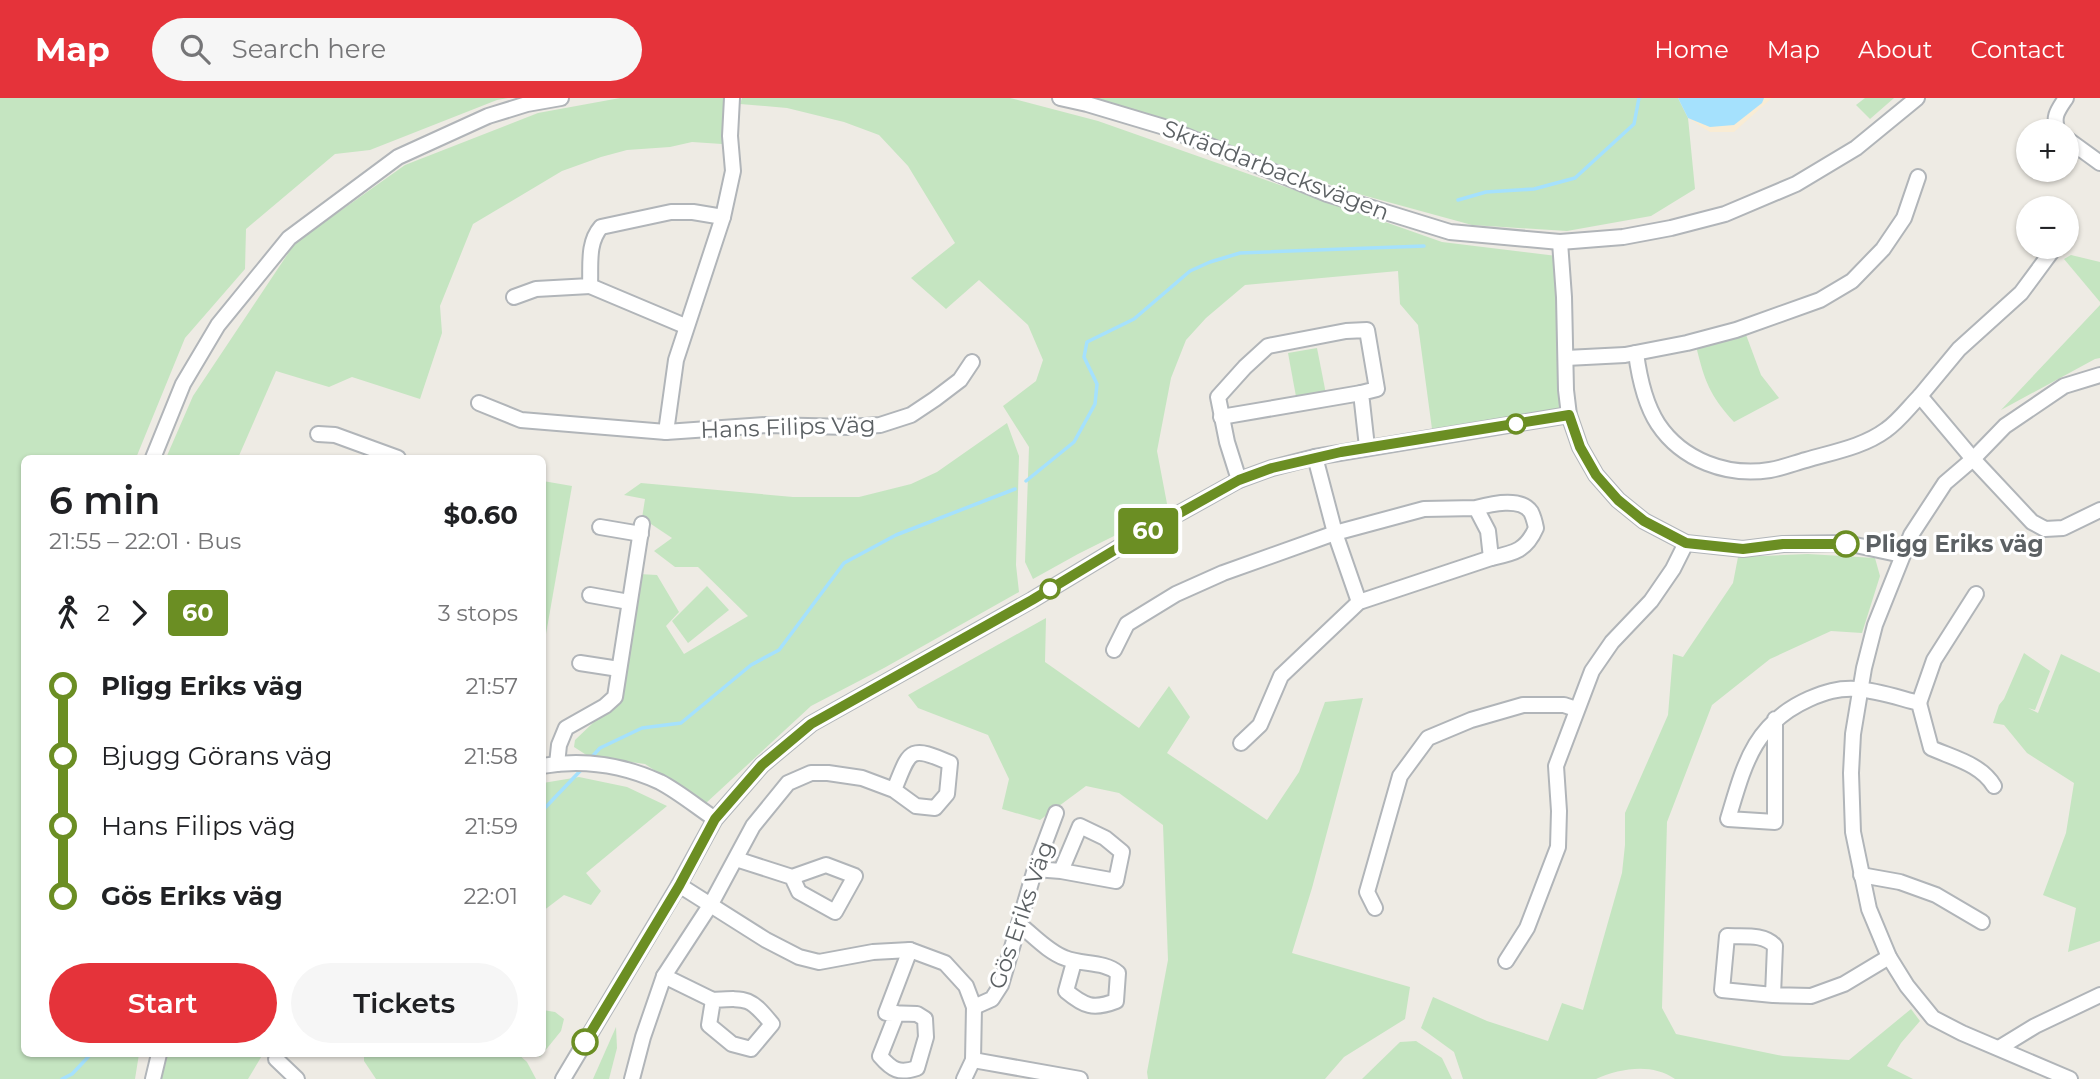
<!DOCTYPE html>
<html lang="en">
<head>
<meta charset="utf-8">
<style>
	body { margin:0; font-family:Montserrat,sans-serif; background:#f6f6f6; color:#202124; height:100vh; display:flex; flex-direction:column; font-size:26px; white-space:nowrap }
	* { box-sizing:border-box; margin:0 }
	p { font-size:23px; color:#757577 }
	.icon { flex:none; width:38px; height:38px; fill:none; stroke:currentColor; stroke-width:2; stroke-linecap:round; stroke-linejoin:round }
	.map { position:relative; flex:1; overflow:hidden }
	.panel { position:absolute; left:21px; top:357px; width:525px; height:602px; display:flex; flex-direction:column; background:#fff; border-radius:10px; box-shadow:0 2px 5px #0004 }
	.panel>* { flex:none }
	.badge { padding:0 14px; border-radius:5px; font-size:24px; line-height:46px }
	.fabs { position:absolute; left:2016px; top:21px; display:grid; gap:14px }
	.fabs a { display:grid; place-items:center; width:63px; height:63px; border-radius:50%; background:#fff; box-shadow:0 2px 5px #0004; font-size:35px }
	.map>.badge { position:absolute; translate:-50% -50%; box-shadow:0 0 0 4px #fff }
	.legs { display:flex; align-items:center; gap:10px; height:77px; padding:0 28px; font-size:23px }
	.legs p { margin-inline-start:auto }
	.head { display:flex; align-items:center; justify-content:space-between; height:119px; padding:0 28px }
	h1 { font-size:38px; font-weight:600; line-height:52px }
	.primary-button { display:flex; gap:14px; margin-top:auto; padding:14px 28px }
	.primary-button a { flex:1; height:80px; border-radius:42px; background:#e5333a; color:#fff; font-size:28px; font-weight:600; line-height:80px; text-align:center }
	.primary-button a+a { background:#f6f6f6; color:#202124 }
	ul { padding:0 28px; list-style:none }
	li { display:flex; align-items:center; gap:24px; height:70px; font-size:26px }
	li i { display:grid; place-items:center; width:10px; height:100%; margin:0 9px; background:currentColor }
	li i::after { content:''; width:18px; height:18px; margin:-9px; border:5px solid; border-radius:50%; background:#fff }
	li p { margin-inline-start:auto }
	li:first-child i { background:linear-gradient(#0000 50%,currentColor 0) }
	li:last-child i { background:linear-gradient(currentColor 50%,#0000 0) }
	header { display:flex; align-items:center; gap:42px; box-sizing:border-box; height:98px; padding:0 35px; background:#e5333a; color:#fff }
	header strong { font-size:33px }
	nav { display:flex; gap:38px; margin-inline-start:auto; font-size:24px }
	.search { width:490px; height:63px; background:#f6f6f6; display:flex; align-items:center; gap:18px; box-sizing:border-box; padding:0 24px; border-radius:38px; color:#757577; font-size:26px }
	.map>svg:first-child { display:block }
</style>
</head>
<body>
<header>
<strong>Map</strong>
<div class="search"><svg class="icon" aria-label="search" viewBox="0 0 24 24"><circle cx="10" cy="10" r="6"/><path d="M15 15l6 6"/></svg>Search here</div>
<nav><a>Home</a><a>Map</a><a>About</a><a>Contact</a></nav>
</header>
<div class="map">
<svg width="2100" height="981" viewBox="0 0 2100 981">
	<rect width="100%" height="100%" fill="#eeebe4"/>
	<g fill="#c5e5c1">
		<path d="M0,0H508L497,2L370,52L335,56L246,131L245,171L185,240L136,360H24V956H139L135,981H0Z"/>
		<path d="M620,0H724L722,46L692,44L670,49L627,52L601,59L562,73L473,126L440,208L442,235L420,301L352,279L329,289L276,273L238,360H166L193,298L295,145L405,67L538,15Z"/>
		<path d="M742,0H1010L1098,23L1442,144L1557,158L1561,312L1432,331L1418,227L1400,206L1398,173L1245,187L1206,220L1186,242L1171,280L1157,353L1168,411L1078,456L1033,481L1025,464L1029,349L1003,308L1036,283L1043,262L1028,227L979,182L946,211L911,180L955,145L908,68L879,37L844,24L787,10L740,6Z"/>
		<path d="M1078,0H1678L1688,20L1695,91L1651,118L1567,133L1472,127L1344,92L1153,17Z"/>
		<path d="M1865,0H1894L1870,21L1856,7Z"/>
		<path d="M2071,157L2100,164V204L2064,161Z"/>
		<path d="M2100,207V260L2095,261L2001,312Z"/>
		<path d="M1745,234L1761,277L1779,300L1734,324C1709,296 1705,284 1696,248Z"/>
		<path d="M1317,250L1326,296L1297,304L1288,255Z"/>
		<path d="M1007,325L1019,358L1016,467L1019,494L884,570L811,608L705,706L645,666L588,658L574,649L575,642L617,602L639,476L657,477L679,514L666,528L684,556L748,518L698,469H675L654,453L672,440L642,420L645,401L624,397L641,385L793,399H859L911,386L937,374Z"/>
		<path d="M543,383L572,388L543,553L542,383Z"/>
		<path d="M1808,456L1875,460L1880,478L1862,535L1831,533L1770,561L1712,607L1667,724L1662,910L1676,936L1783,958L1849,962L1911,911L1920,923L1901,945L1887,968L1913,981H1675C1652,965 1621,970 1596,981H1463L1454,954L1421,930L1433,899L1487,923L1548,943L1562,905L1583,912L1622,775L1625,747V715L1668,617L1673,556L1683,559L1733,485L1738,459Z"/>
		<path d="M707,488L729,512L688,545L672,523Z"/>
		<path d="M1046,520L1045,564L1139,630L1169,588L1190,619L1167,655L1267,722L1299,674L1325,604L1363,600L1312,790L1292,855L1410,889L1405,921L1344,959L1325,981H1148L1147,974L1168,862L1163,727L1119,695L1086,688L1040,722L1002,711L1009,681L988,637L918,610L908,597Z"/>
		<path d="M2024,555L2050,573L2035,612L2028,610L2038,615L2061,556L2100,575V843L2068,854L2076,810L2043,797L2066,735L2074,685L2027,655L2004,627L1993,625L1999,607L2004,601Z"/>
		<path d="M579,679L627,689L667,708L586,775L601,793L591,807L564,797L543,813V685Z"/>
		<path d="M543,912L555,914L564,921L561,933L540,959L536,956H542Z"/>
		<path d="M616,929L617,950L609,981H593Z"/>
		<path d="M1416,943L1442,960L1452,981H1362L1400,944Z"/>
		<path d="M167,956H263L248,981H160Z"/>
		<path d="M364,956H518L527,964L536,981H376L364,963Z"/>
	</g>
	<path fill="#f9ecd4" d="M1764,0H1772L1734,34H1710L1688,20L1710,29L1762,5Z"/>
	<path fill="#a5e1fd" d="M1678,0H1764L1762,5L1734,27L1710,29L1688,20Z"/>
	<g fill="none" stroke-linecap="round" stroke-linejoin="round">
		<g stroke="#a5e1fd" stroke-width="3.5">
			<path d="M1458,102L1486,94L1534,91L1575,80L1634,26L1639,0"/>
			<path d="M1026,383L1074,344L1095,306L1097,286L1084,259L1087,244L1134,221L1190,173L1210,164L1240,155L1424,148"/>
			<path d="M589,662L600,650L642,630L681,625L751,567L779,552L844,465L896,437L1015,391"/>
			<path d="M542,713L582,671"/>
			<path d="M62,981L72,976L91,956"/>
		</g>
		<g stroke="#b1b5b9" stroke-width="18">
			<g id="minor">
				<path d="M1060,0L1087,6L1164,29L1327,96L1450,134L1560,144L1623,139L1671,130L1725,116L1796,86L1856,50L1917,0"/>
				<path d="M2058,33C2052,19 2058,12 2066,0"/>
				<path d="M2067,41L2100,65"/>
				<path d="M1560,144L1564,199L1566,292L1569,317L1580,349L1596,377L1618,402L1644,423L1686,445L1743,451L1783,446L1846,445L1902,457"/>
				<path d="M590,188L685,228"/>
				<path d="M514,199L536,191L590,188C591,168 587,145 601,129L671,114H693L723,119"/>
				<path d="M1636,255C1639,278 1645,306 1658,326C1682,362 1727,379 1770,372C1782,370 1795,365 1806,362C1833,354 1863,349 1886,332C1899,323 1909,309 1920,298L1973,361L2032,424L2045,431L2063,430L2100,412"/>
				<path d="M1566,260L1625,257L1687,245L1736,232L1820,202L1852,183L1883,151L1904,120L1918,79"/>
				<path d="M1920,298L1959,251L2021,195L2055,149"/>
				<path d="M479,305L521,322L666,334L766,327L849,329L880,327L911,317L935,301L960,282L972,264"/>
				<path d="M1221,319L1361,295"/>
				<path d="M666,334L676,262L723,119L733,73L730,38L732,0"/>
				<path d="M318,336L335,337L398,360"/>
				<path d="M1315,359L1335,435L1359,504"/>
				<path d="M153,360L183,286L218,227L289,140L398,59L488,18L527,6L561,0"/>
				<path d="M1239,382L1227,344L1218,299L1245,269L1268,248L1346,233L1367,232L1377,291L1361,295L1367,349"/>
				<path d="M600,429L641,436"/>
				<path d="M590,497L629,504"/>
				<path d="M1114,552L1127,526L1176,496L1223,475L1335,435L1424,411L1476,410L1488,433L1491,460C1514,455 1526,453 1536,430C1535,425 1533,418 1531,414C1521,399 1490,406 1476,410"/>
				<path d="M580,565L619,571"/>
				<path d="M1919,605L1934,562L1976,496"/>
				<path d="M1775,621V724L1728,721C1744,668 1753,626 1809,601C1825,594 1838,590 1856,591C1876,592 1899,600 1919,605L1931,650C1953,660 1981,666 1994,688"/>
				<path d="M1241,645L1260,627L1281,578L1359,504L1491,460"/>
				<path d="M557,666L559,647L566,630L605,608L615,599L642,426"/>
				<path d="M542,668C583,661 623,667 660,684C679,694 697,709 715,721"/>
				<path d="M736,761L792,779L799,794L835,814L855,778L826,767L792,779"/>
				<path d="M1035,771L1061,773L1116,783L1122,754L1105,740L1080,728L1061,773"/>
				<path d="M1861,777L1900,784L1936,797L1982,824"/>
				<path d="M679,787L766,842L799,859L819,864L873,854L910,852L945,865L966,888L974,909L973,962L964,981"/>
				<path d="M1375,810L1367,794L1400,678L1428,640L1471,622L1523,607H1564L1576,611"/>
				<path d="M1020,827C1033,837 1048,854 1065,860C1082,867 1104,863 1118,875L1116,903C1093,912 1084,908 1066,893L1074,864"/>
				<path d="M1506,863L1527,830L1558,749L1559,713L1556,668L1592,573L1612,544L1651,503L1673,471L1686,445"/>
				<path d="M664,878L713,902L709,927L732,946L751,951L772,926C750,899 747,900 713,902"/>
				<path d="M1773,897L1722,892L1727,838C1742,839 1764,835 1775,848L1773,897L1811,898L1844,886L1889,859"/>
				<path d="M974,909L992,901L1001,887L1035,771L1056,715"/>
				<path d="M897,915L880,958C892,972 899,976 917,970L926,939L925,921L917,916L886,915L910,852"/>
				<path d="M1999,950L2035,928L2100,897"/>
				<path d="M276,961L297,981"/>
				<path d="M973,962L1080,981"/>
				<path d="M153,981L159,956"/>
				<path d="M563,981L679,787L715,721L762,667L811,626L1032,502L1133,441L1239,382L1272,370L1315,359L1569,317"/>
				<path d="M632,981L643,939L664,878L711,806L753,728L788,685L811,675H828L862,680L894,692L916,708L935,710L947,696L950,665C908,646 910,653 894,692"/>
				<path d="M2070,981L1962,935L1933,920L1907,888L1889,859L1869,811L1853,734L1851,675L1853,636L1864,570L1875,527L1911,437L1945,385L1973,361L2005,328L2064,288L2100,277"/>
			</g>
		</g>
		<use href="#minor" stroke="#fff" stroke-width="14"/>
	</g>
	<g fill="none" stroke-linecap="round" stroke-linejoin="round">
		<g stroke="#fff" stroke-width="16">
			<path id="line-1" d="M585,944L679,788L715,721L762,667L811,626L1032,502L1133,441L1239,382L1272,370L1341,354L1569,317L1580,349L1596,377L1618,402L1644,423L1686,445L1743,451L1783,446H1846"/>
		</g>
		<use href="#line-1" stroke="#6b8e23" stroke-width="10"/>
	</g>
	<g fill="#fff" stroke="#6b8e23" stroke-width="3.5">
		<circle cx="1516" cy="326" r="9"/>
		<circle cx="1846" cy="446" r="12"/>
		<circle cx="1050" cy="491" r="9"/>
		<circle cx="585" cy="944" r="12"/>
	</g>
	<g text-anchor="middle" stroke-width="6" stroke-linejoin="round" paint-order="stroke">
		<g font-size="23" fill="#5c6164" stroke="#fff">
			<text transform="translate(1276 72) rotate(21)" y="8">Skräddarbacksvägen</text>
			<text transform="translate(788 329) rotate(-2)" y="8">Hans Filips Väg</text>
			<text transform="translate(1021 817) rotate(-71)" y="8">Gös Eriks Väg</text>
		</g>
		<g font-size="23" font-weight="bold" fill="#5c6164" stroke="#fff" text-anchor="start">
			<text x="1865" y="454">Pligg Eriks väg</text>
		</g>
	</g>
</svg>
<div class="fabs">
<a>+</a>
<a>−</a>
</div>
<b class="badge" style="left:1148px;top:433px;background:#6b8e23;color:#fff">60</b>
<section class="panel">
<div class="head"><div><h1>6 min</h1><p>21:55 – 22:01 · Bus</p></div><b>$0.60</b></div>
<div class="legs"><svg class="icon" aria-label="walk" viewBox="0 0 24 24"><circle cx="13" cy="4" r="2"/><path d="M13 8l-2 6 4 7M11 14l-3 7M7 12l3-4h3l4 4"/></svg>2<svg class="icon" aria-label="forward" viewBox="0 0 24 24"><path d="M9 5l7 7-7 7"/></svg><b class="badge" style="background:#6b8e23;color:#fff">60</b><p>3 stops</p></div>
<ul>
<li><i style="color:#6b8e23"></i><b>Pligg Eriks väg</b><p>21:57</p></li>
<li><i style="color:#6b8e23"></i><span>Bjugg Görans väg</span><p>21:58</p></li>
<li><i style="color:#6b8e23"></i><span>Hans Filips väg</span><p>21:59</p></li>
<li><i style="color:#6b8e23"></i><b>Gös Eriks väg</b><p>22:01</p></li>
</ul>
<div class="primary-button"><a>Start</a><a>Tickets</a></div>
</section>
</div>
</body>
</html>
